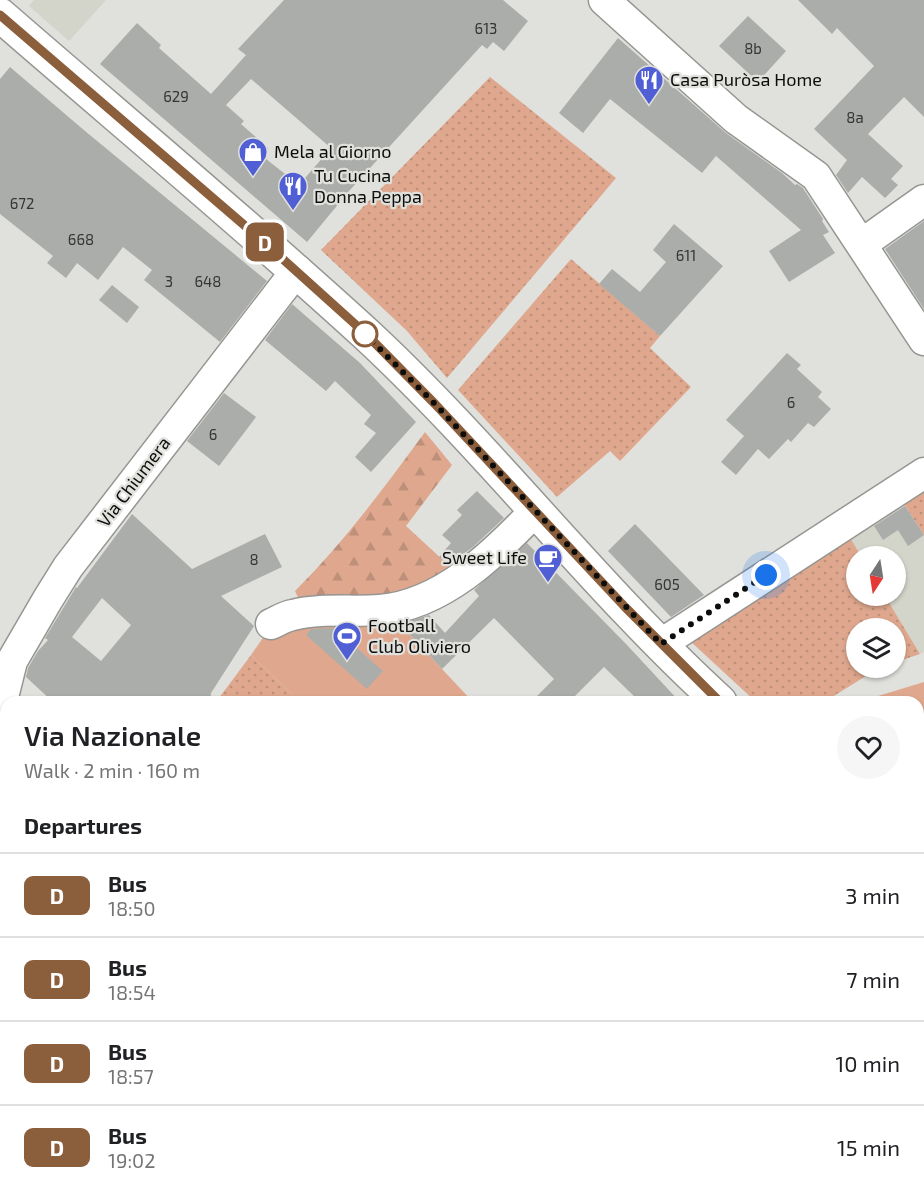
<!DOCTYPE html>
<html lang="en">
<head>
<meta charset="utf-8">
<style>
	body { margin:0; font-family:"Exo 2",sans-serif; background:#f6f6f6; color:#202124; height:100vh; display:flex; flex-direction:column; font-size:22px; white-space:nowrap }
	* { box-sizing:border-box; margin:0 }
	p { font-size:20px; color:#757577 }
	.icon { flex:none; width:33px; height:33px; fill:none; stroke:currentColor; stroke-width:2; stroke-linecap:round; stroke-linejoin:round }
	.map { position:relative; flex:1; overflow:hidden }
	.side { position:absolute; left:0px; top:696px; width:924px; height:506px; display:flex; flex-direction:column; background:#fff; border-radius:18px 18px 0 0; box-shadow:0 2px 4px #0004 }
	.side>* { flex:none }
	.badge { padding:0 12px; border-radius:9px; font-size:21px; line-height:39px }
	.needle { width:39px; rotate:192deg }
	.buttons { position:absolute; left:846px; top:546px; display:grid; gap:12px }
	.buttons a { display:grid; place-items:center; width:60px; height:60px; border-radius:50%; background:#fff; box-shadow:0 2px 4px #0004; font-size:30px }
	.you { position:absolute; width:30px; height:30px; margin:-15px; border:4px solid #fff; border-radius:50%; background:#1a73e8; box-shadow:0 0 0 9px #1a73e833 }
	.map>.badge { position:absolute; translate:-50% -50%; box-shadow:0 0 0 3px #fff }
	h2 { padding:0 24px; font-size:22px; line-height:54px }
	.round { display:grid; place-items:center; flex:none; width:63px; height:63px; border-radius:32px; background:#f6f6f6 }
	.head { display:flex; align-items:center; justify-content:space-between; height:102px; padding:0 24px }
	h1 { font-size:28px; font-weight:600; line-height:45px }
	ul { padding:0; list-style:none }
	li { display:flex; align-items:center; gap:18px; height:84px; padding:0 24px; border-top:2px solid #e0e0e0 }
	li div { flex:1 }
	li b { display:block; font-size:22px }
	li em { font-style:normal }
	li .badge { min-width:66px; font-weight:700; text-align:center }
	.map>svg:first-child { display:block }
</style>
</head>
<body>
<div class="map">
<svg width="924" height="1201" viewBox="0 0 924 1201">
	<defs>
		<pattern id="grass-dots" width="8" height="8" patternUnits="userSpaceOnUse" patternTransform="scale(1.5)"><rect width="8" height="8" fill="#dfa88e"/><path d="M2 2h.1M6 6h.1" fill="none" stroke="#be8f79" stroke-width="1.8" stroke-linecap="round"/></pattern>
		<pattern id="forest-firs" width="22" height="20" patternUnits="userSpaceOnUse" patternTransform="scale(1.5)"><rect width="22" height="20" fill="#dfa88e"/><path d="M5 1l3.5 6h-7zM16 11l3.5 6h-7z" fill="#be8f79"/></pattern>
	</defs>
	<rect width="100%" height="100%" fill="#e0e1dd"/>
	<g fill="#d3d5ca">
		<path d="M34,0H106L69,41L29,6Z"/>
		<path d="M902,501L924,535V652L920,654L885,596H896V556H861L849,536Z"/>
		<path d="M464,1196H516L522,1201H459Z"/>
	</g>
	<g fill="url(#grass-dots)">
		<path d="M490,77L616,178L447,378L407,331L321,250Z"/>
		<path d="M571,259L660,336L650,348L691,387L620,461L610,451L557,497L458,390Z"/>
		<path d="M924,487V535L902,501Z"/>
		<path d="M849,536L861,556H856V596H885L920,654L896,662V628H856V668H879L824,702H756L689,640Z"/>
		<path d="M251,655L300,702H216Z"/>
		<path d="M6,1053V1196H269L266,1199L268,1201H0V1058Z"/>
	</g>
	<path fill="url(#forest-firs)" d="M425,432L452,465L406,526L457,573L427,591L301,604L295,591C344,542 384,488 425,432Z"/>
	<g fill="#dfa88e">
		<path d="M308,617L395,619L473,702H300L251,655L267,632Z"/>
		<path d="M924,682V841L918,836V702H870L878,696Z"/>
	</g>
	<g fill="#abadaa" fill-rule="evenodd">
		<path d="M284,0H503L528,21L504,51L493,42L487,49L482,45L350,190L307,242L100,64L137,23L161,45L159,48L211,94L246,55L238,49ZM251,79L331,148L299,185L261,155L268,148L241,124L244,121L226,105Z"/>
		<path d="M798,0H924V117L904,97L868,134L903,166L891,179L898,185L885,198L862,177L848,193L836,175L847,160L814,129L874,66L837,28L832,34Z"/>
		<path d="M748,16L786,51L758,82L719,46Z"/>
		<path d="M618,38L726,133L782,173L795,185L797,184L803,188L823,219L822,221L829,232L823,235L835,253L789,282L769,251L801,230L716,156L702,173L610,99L583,133L559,113Z"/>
		<path d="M10,67L85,131L267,281L220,342L144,280L152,270L123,247L98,280L77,263L66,278L47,263L53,256L0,214V79Z"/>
		<path d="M924,221V309L885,249Z"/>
		<path d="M674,224L723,266L660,336L599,284L612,269L640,292L666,262L653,250Z"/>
		<path d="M112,285L139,307L127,323L99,300Z"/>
		<path d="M292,304L360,363L416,422L371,472L355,457L376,433L364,424L371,415L335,381L326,391L265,340Z"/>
		<path d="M787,353L801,365L797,369L822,392L818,397L831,409L814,427L808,423L791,442L788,439L769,459L758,449L736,475L721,462L744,436L726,420Z"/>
		<path d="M224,393L256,417L219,466L187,441Z"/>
		<path d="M477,491L504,518L473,547L449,565L439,557L451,543L442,535L462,515L457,510Z"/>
		<path d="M905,506L924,535L908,546L898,530L883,540L874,526Z"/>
		<path d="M132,514L192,569L265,534L282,567L221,596L254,626L211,693L210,702H53L26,677L28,668L38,651L48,640L45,638L76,587L77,588ZM102,598L131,625L101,661L72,637Z"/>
		<path d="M635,524L704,595L671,617L608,551Z"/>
		<path d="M527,543L627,645L680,702H640L604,667L569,702H531L554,679L494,618L442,669L400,624L429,615L445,633L479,596L474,590Z"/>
		<path d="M334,628L383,671L367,689L306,635L311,629Z"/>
	</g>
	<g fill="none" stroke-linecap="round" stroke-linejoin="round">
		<g stroke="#959592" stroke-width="33">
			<g id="minor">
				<path d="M604,0L736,119L816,176L924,340"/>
				<path d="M862,244L924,200"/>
				<path d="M271,624C278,621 285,616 293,615C321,608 351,612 380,610C442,605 494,554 535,511"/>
				<path d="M661,644L924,473"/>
				<path d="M0,709L12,661L48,599L68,567L297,270"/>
				<path d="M437,1201L442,1196"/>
			</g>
		</g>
		<g stroke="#959592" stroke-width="36">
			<g id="major">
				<path d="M0,15C122,121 247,225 366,334C491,450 594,587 720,702"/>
				<path d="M918,873L924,878"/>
			</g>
		</g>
		<use href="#minor" stroke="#fff" stroke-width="30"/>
		<use href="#major" stroke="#fff" stroke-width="33"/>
	</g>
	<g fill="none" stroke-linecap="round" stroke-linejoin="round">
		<g stroke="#fff" stroke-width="14">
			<path id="line" d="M0,15L265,243L366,334L435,404L625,607L720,702"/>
		</g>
		<use href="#line" stroke="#8b5e3c" stroke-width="9"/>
		<path stroke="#0d0d0c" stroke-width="6" stroke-dasharray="0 10.8" d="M365,334L435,404L661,644L766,575"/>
	</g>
	<defs>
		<g id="restaurant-pin" transform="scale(1.5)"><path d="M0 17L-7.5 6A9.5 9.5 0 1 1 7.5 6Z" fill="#515fd5" stroke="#e0e1dd"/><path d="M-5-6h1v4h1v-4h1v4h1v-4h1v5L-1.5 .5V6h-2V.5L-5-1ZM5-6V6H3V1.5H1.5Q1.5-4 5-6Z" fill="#fff"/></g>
		<g id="shop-pin" transform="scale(1.5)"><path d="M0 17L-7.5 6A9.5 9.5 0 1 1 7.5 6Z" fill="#515fd5" stroke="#e0e1dd"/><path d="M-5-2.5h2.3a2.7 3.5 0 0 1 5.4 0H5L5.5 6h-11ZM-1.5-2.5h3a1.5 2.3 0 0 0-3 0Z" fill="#fff"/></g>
		<g id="cafe-pin" transform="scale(1.5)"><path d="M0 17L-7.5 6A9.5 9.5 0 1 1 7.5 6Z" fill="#515fd5" stroke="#e0e1dd"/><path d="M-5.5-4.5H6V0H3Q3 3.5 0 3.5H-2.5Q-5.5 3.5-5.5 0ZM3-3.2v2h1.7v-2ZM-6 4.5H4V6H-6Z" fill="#fff"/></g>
		<g id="stadium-pin" transform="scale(1.5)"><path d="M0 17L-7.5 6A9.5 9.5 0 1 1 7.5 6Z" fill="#515fd5" stroke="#e0e1dd"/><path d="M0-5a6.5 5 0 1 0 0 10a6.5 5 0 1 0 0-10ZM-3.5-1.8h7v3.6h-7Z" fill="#fff"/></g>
	</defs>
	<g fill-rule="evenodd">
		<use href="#restaurant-pin" x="649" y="80"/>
		<use href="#shop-pin" x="253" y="152"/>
		<use href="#restaurant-pin" x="293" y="186"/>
		<use href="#cafe-pin" x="548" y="558"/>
		<use href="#stadium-pin" x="347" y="636"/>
	</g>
	<circle fill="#fff" stroke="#8b5e3c" stroke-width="3" cx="365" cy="334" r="12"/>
	<g text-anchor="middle" stroke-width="4.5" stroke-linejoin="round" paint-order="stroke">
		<g font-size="15" fill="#343534">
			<text x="486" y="34">613</text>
			<text x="753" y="54">8b</text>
			<text x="176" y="102">629</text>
			<text x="855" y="123">8a</text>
			<text x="22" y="209">672</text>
			<text x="81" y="245">668</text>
			<text x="686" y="261">611</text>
			<text x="169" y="287">3</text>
			<text x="208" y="287">648</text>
			<text x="791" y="408">6</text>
			<text x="213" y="440">6</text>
			<text x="254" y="565">8</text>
			<text x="667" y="590">605</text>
		</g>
		<g font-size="18" fill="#0d0d0c" stroke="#e0e1dd" text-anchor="start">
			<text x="670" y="86">Casa Puròsa Home</text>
			<text x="274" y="158">Mela al Giorno</text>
			<text x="314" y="182">Tu Cucina<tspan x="314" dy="21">Donna Peppa</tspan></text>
			<text x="527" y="564" text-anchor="end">Sweet Life</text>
			<text x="368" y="632">Football<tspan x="368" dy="21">Club Oliviero</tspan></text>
		</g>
		<g font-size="18" fill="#0d0d0c" stroke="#e0e1dd">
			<text transform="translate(134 482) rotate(-53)" y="6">Via Chiumera</text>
		</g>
	</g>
</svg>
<div class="buttons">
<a><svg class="needle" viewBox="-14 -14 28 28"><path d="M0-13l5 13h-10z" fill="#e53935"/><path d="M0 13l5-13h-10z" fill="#757577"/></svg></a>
<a><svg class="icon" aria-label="layers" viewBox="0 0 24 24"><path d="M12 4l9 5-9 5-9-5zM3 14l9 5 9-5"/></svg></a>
</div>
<div class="you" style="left:766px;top:575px"></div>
<b class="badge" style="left:265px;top:242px;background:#8b5e3c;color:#fff">D</b>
<section class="side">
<div class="head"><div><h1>Via Nazionale</h1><p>Walk · 2 min · 160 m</p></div><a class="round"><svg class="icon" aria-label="heart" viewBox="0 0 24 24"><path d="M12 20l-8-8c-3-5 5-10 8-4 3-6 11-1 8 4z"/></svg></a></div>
<h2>Departures</h2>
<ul>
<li><span class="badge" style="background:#8b5e3c;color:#fff">D</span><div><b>Bus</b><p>18:50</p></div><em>3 min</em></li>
<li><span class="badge" style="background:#8b5e3c;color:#fff">D</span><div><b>Bus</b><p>18:54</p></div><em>7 min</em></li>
<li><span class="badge" style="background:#8b5e3c;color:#fff">D</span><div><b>Bus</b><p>18:57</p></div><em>10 min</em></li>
<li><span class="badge" style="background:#8b5e3c;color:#fff">D</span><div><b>Bus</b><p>19:02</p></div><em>15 min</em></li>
</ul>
</section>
</div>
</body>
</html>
